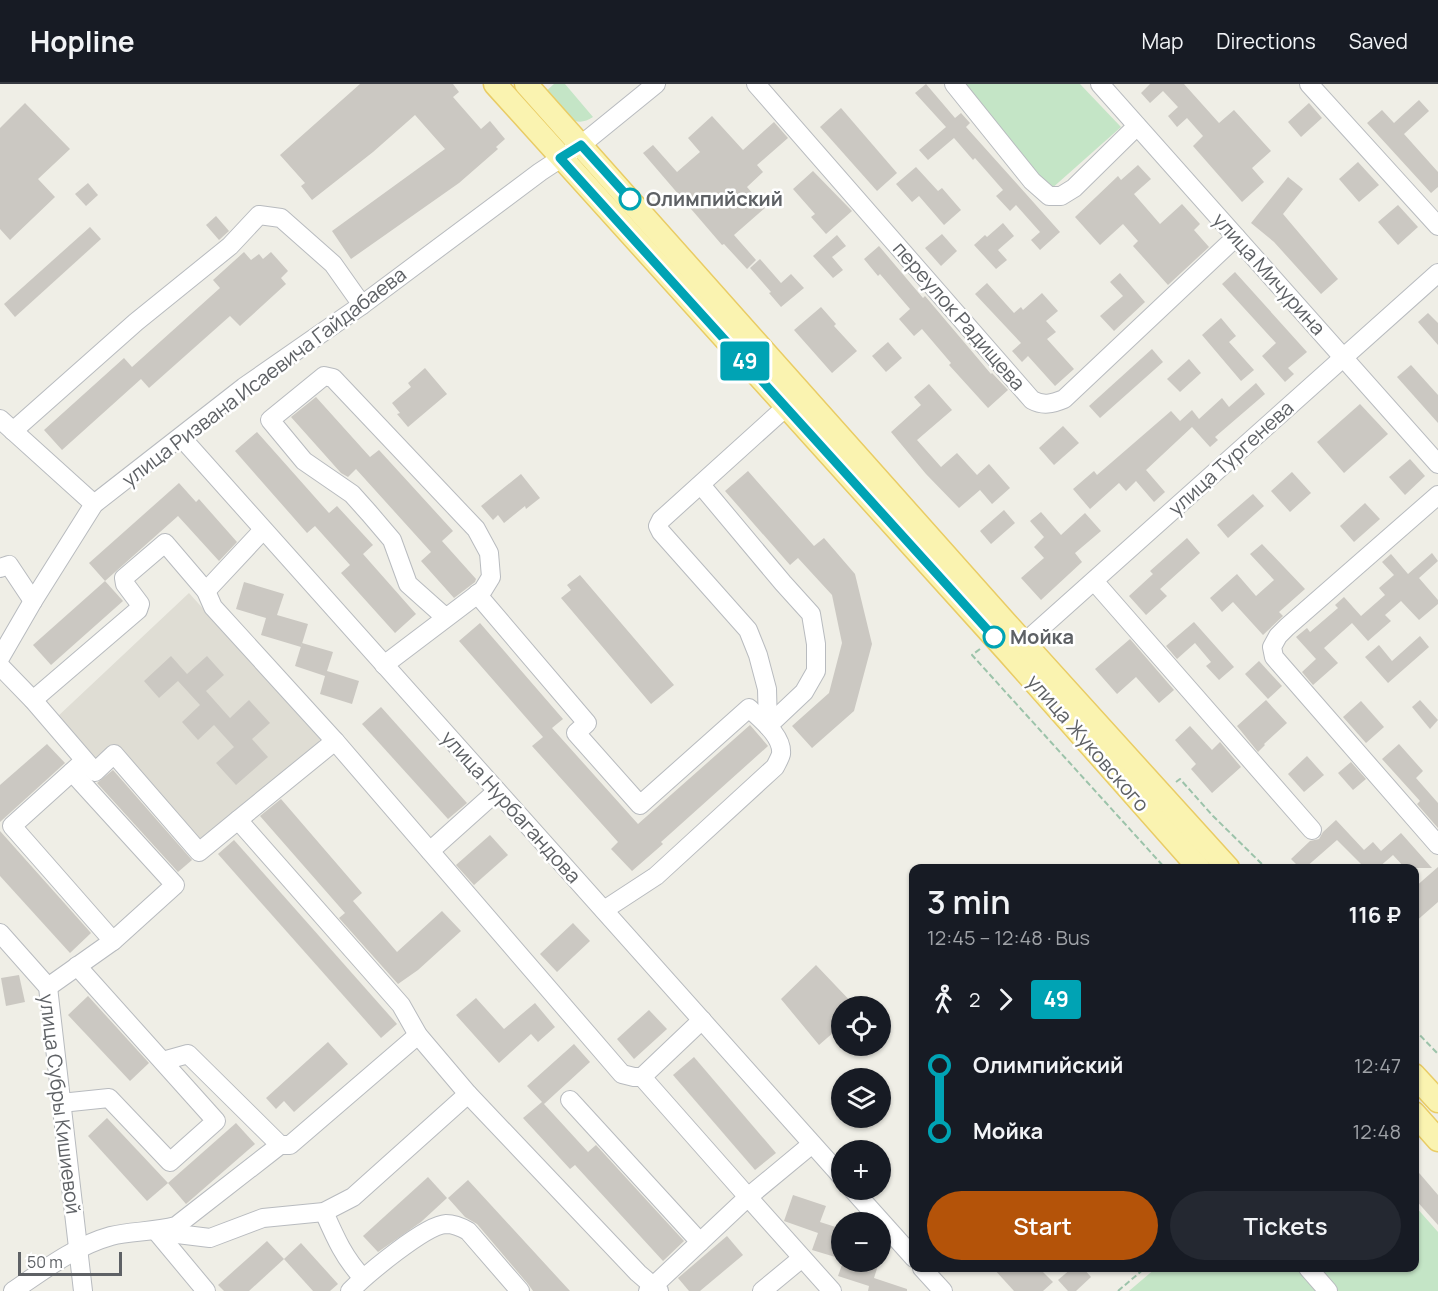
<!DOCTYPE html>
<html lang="en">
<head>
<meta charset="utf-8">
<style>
	body { margin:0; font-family:Manrope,sans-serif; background:#242831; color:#f1f3f6; height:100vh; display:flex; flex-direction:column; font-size:22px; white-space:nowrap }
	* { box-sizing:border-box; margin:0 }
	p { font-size:20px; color:#9ea1a6 }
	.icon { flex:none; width:33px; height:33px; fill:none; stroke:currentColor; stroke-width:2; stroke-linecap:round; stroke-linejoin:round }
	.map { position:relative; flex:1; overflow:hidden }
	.panel { position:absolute; left:909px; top:780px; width:510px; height:408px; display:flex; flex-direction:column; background:#171b24; border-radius:12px; box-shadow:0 2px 4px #0004 }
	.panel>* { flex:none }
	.badge { padding:0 12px; border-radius:4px; font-size:21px; line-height:39px }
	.buttons { position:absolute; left:831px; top:912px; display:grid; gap:12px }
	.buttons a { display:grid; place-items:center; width:60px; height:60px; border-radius:50%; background:#171b24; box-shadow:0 2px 4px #0004; font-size:30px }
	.scale { position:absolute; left:18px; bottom:15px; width:104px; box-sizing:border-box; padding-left:6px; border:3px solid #5e6165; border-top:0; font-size:16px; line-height:21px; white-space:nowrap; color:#5e6165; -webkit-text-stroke:4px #fff; paint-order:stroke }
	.map>.badge { position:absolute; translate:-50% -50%; box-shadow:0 0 0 3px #fff }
	.legs { display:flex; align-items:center; gap:9px; height:66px; padding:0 18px; font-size:20px }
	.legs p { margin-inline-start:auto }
	.summary { display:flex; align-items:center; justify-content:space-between; height:102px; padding:0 18px }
	h1 { font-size:33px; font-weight:600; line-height:45px }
	.action { display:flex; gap:12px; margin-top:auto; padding:12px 18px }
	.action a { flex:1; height:69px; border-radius:36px; background:#b45309; color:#fff; font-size:24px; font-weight:600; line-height:69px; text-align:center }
	.action a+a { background:#242831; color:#f1f3f6 }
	ul { padding:0 18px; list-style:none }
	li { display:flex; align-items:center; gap:21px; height:66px; font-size:22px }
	li i { display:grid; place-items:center; width:9px; height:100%; margin:0 8px; background:currentColor }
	li i::after { content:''; width:15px; height:15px; margin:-8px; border:4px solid; border-radius:50%; background:#171b24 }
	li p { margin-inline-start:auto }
	li:first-child i { background:linear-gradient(#0000 50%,currentColor 0) }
	li:last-child i { background:linear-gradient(currentColor 50%,#0000 0) }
	header { display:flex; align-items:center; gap:36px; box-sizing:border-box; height:84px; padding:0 30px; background:#171b24; border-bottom:2px solid #363941 }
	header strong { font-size:28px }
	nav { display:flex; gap:33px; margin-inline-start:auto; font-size:21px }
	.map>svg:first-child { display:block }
</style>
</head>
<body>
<header>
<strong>Hopline</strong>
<nav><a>Map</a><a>Directions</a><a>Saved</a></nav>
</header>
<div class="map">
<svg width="1438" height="1207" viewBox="0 0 1438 1207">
	<rect width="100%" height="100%" fill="#efeee6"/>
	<path fill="#dfddd4" d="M189,509L320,655L318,663L200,761L115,664L97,680L56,634Z"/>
	<g fill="#c4e5c6">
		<path d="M554,0H565L593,33C572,48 557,23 544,9Z"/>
		<path d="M961,0H1080L1121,43L1050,106Z"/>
		<path d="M1415,1122L1438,1148V1207H1129L1156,1184H1414Z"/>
	</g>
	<g fill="#cbc8c2">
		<path d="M360,0H453L459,8L453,13L481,45L490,37L505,55L496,63L498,65L459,99L351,175L332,147L445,65L415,31L373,68L312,116L301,102L305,99L280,71Z"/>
		<path d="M926,0L955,34L961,29L970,39L966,43L1060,148L1040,166L1031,156L1040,148L1016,121L1010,127L996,112L1003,106L975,74L973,76L954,54L928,76L919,66L946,43L915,9Z"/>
		<path d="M1150,0H1184L1219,39L1234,26L1271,67L1252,84L1264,98L1242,118L1193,62L1203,52L1187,34L1177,43L1168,32L1178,23L1163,7L1150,19L1141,9Z"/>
		<path d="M1419,16L1429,27L1404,50L1438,88V103L1431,109L1367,39L1382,26L1394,39Z"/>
		<path d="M25,19L70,65L38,95L55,113L10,156L0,145V44Z"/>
		<path d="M1309,19L1322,34L1301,53L1288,38Z"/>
		<path d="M841,24L897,89L877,107L820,43Z"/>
		<path d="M712,32L743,66L774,38L788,54L757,81L763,88L747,103L765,124L734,151L756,176L747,185L724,160L722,161L643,69L653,61L677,88L700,68L688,54Z"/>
		<path d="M1358,78L1379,101L1359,118L1339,95Z"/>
		<path d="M1138,81L1151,95L1134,110L1160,140L1182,120L1200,140L1194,146L1209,163L1168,201L1133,162L1138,157L1123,140L1100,161L1075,133L1118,92L1121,96Z"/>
		<path d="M916,83L938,107L942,104L961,126L944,141L919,112L912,118L896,100Z"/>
		<path d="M813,87L852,127L826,150L811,133L815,130L793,105Z"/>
		<path d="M1288,93L1303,105L1283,130L1338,195L1321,210L1274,158L1251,139Z"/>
		<path d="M88,99L98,111L86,122L75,110Z"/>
		<path d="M1398,121L1418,143L1398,161L1378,138Z"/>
		<path d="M216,132L229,147L219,156L206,141Z"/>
		<path d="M1003,139L1014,152L998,166L1007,176L996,185L974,161L985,151L987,153Z"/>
		<path d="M90,143L101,155L15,233L4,220Z"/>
		<path d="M942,150L957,167L941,182L925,164Z"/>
		<path d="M837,151L846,162L832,173L843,186L833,194L813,172Z"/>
		<path d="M879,162L923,214L925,212L991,290L992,289L1008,306L988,324L949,281L951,279L922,245L914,252L899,235L910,225L880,190L878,192L864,175Z"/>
		<path d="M244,168L251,176L259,170L263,175L271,168L288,187L281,194L286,200L240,242L230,232L149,304L141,295L62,366L44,346L124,274L132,283L220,204L213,196Z"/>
		<path d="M760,175L781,199L791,190L804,204L781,223L769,209L771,208L750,184Z"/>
		<path d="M1235,188L1307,268L1288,284L1294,290L1285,298L1262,272L1276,259L1222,200Z"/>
		<path d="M1120,189L1145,218L1114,247L1100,232L1123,212L1110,198Z"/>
		<path d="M987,199L1014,229L1021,223L1023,226L1042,209L1058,227L1046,237L1056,248L1047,255L1074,285L1055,302L1028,272L1022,278L1012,267L1021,259L975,210Z"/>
		<path d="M821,223L836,240L834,242L857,267L832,289L794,246Z"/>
		<path d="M1428,229L1438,239V261L1418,238Z"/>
		<path d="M1221,234L1236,252L1229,258L1254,286L1241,297L1202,251Z"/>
		<path d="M888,258L902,274L886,288L872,272Z"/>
		<path d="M1152,265L1163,278L1100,334L1089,322Z"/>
		<path d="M1189,275L1201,289L1180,308L1167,295Z"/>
		<path d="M1411,281L1438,311V339L1397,293Z"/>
		<path d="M425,284L447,310L408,343L397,330L400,329L392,319L411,303L408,299Z"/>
		<path d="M1256,299L1265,310L1215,353L1218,356L1210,363L1192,343L1146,386L1165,408L1154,418L1136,397L1126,407L1119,399L1090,425L1073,405L1094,387L1097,391L1171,327L1180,337L1192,326L1199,335L1222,314L1229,323Z"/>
		<path d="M929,300L952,326L917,356L941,383L957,369L977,391L989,380L1010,404L992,420L980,406L959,424L926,390L891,348L921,321L914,313Z"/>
		<path d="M316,313L370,373L379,366L453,447L442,457L476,495L475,498L454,514L421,477L431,468L356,385L348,393L341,389L291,333Z"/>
		<path d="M1360,320L1388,350L1344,389L1317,358Z"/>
		<path d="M1063,342L1079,359L1054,381L1039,364Z"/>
		<path d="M257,348L329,429L337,422L373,461L363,470L416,530L395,549L341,489L350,481L315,442L307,449L235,367Z"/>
		<path d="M1410,375L1425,392L1405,411L1389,393Z"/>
		<path d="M748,387L814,462L824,454L855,490L872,560L854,627L812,664L792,642L829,609L842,559L832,511L798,474L790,481L725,407Z"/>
		<path d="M1292,388L1311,409L1290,428L1271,407Z"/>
		<path d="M521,390L540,414L526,425L525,422L504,439L498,431L493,436L481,422Z"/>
		<path d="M179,399L196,418L199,415L237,458L219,477L178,432L105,497L89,479Z"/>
		<path d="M1253,410L1264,422L1228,454L1217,441Z"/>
		<path d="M1365,419L1380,435L1354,458L1340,442Z"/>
		<path d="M1004,426L1015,439L991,460L980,447Z"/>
		<path d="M1041,428L1061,451L1085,429L1101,447L1075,469L1082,478L1041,516L1021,494L1044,474L1034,463L1044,453L1030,437Z"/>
		<path d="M1187,454L1200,469L1160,505L1167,512L1146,531L1129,512L1153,490L1150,487Z"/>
		<path d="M1262,460L1305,505L1279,528L1283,532L1263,551L1233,518L1222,528L1210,514L1237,490L1256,512L1274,496L1250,470Z"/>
		<path d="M1432,469L1438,477L1419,494L1438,516V520L1419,536L1401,517L1385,531L1391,537L1368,557L1352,539L1324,564L1338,579L1313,601L1302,588L1316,575L1296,553L1307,544L1310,548L1338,524L1335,521L1344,513L1361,532L1385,511L1379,504L1394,491L1382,478L1391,470L1408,490Z"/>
		<path d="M580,491L674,601L651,620L561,514L571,506L567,501Z"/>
		<path d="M105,497L123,517L51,581L33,561Z"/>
		<path d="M244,498L284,510L277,531L308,540L301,563L261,551L266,534L236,525Z"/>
		<path d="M1194,538L1234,583L1219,596L1206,582L1211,578L1195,559L1177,575L1166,562Z"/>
		<path d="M480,539L563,635L552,644L638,740L750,641L768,662L661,758L663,760L632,787L611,765L618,758L532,662L543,653L459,557Z"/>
		<path d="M1420,552L1429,563L1388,599L1365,573L1379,561L1392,577Z"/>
		<path d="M1130,555L1174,606L1159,619L1136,593L1117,610L1095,585Z"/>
		<path d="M302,559L333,568L327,587L359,597L352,620L320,610L325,592L295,582Z"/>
		<path d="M171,572L187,590L207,572L224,591L206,607L230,634L249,616L270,639L252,655L268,673L236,701L216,679L234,663L214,641L198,656L182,638L200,621L178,597L159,614L144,597Z"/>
		<path d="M1259,577L1282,602L1268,615L1245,590Z"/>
		<path d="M1266,616L1287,639L1264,660L1265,661L1258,668L1237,642Z"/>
		<path d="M1420,616L1438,636L1430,645L1412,623Z"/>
		<path d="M1361,617L1384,643L1366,659L1343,633Z"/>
		<path d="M381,623L467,719L448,735L362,640Z"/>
		<path d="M1190,642L1212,666L1220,658L1241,683L1212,709L1191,685L1196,680L1175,656Z"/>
		<path d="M47,660L65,679L0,738V701Z"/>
		<path d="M1399,660L1423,687L1416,694L1438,719V744L1417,720L1420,717L1382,675Z"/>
		<path d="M1307,672L1324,691L1304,708L1288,690Z"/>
		<path d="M1351,678L1366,695L1353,706L1338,689Z"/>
		<path d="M113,686L192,776L178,788L97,699Z"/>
		<path d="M281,715L362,809L353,817L397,868L442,827L461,847L418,886L398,900L339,834L345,829L260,732Z"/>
		<path d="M1336,736L1364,766L1373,758L1381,767L1401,749L1432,784H1405L1393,771L1378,784H1365L1337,756L1305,784H1300L1291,775L1310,757L1319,755L1323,748Z"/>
		<path d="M0,747L91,849L70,869L0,792Z"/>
		<path d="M490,751L508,771L474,801L456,781Z"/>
		<path d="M234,756L397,940L381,954L218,770Z"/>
		<path d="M1438,783V818L1414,839V804Z"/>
		<path d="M573,839L590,857L557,888L540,870Z"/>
		<path d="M816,881L855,922H842V941L819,961L781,915Z"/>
		<path d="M19,891L25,918L6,922L1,894Z"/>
		<path d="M88,912L149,979L130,997L68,931Z"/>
		<path d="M476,914L504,945L535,919L555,943L538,958L531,950L499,979L456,931Z"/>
		<path d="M649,926L667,945L634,975L617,955Z"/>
		<path d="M328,958L348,980L294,1028L284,1017L276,1025L266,1014Z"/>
		<path d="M574,960L590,978L544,1020L588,1068L596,1061L684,1157L663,1177L575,1081L570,1085L523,1034L542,1018L527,1002Z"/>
		<path d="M694,973L776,1069L755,1086L673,991Z"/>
		<path d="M107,1034L168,1099L147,1117L88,1052Z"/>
		<path d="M236,1039L255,1060L186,1120L168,1099Z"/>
		<path d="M1414,1083L1438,1111V1141L1414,1114Z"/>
		<path d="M428,1093L447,1114L421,1138L378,1168L363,1152Z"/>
		<path d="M468,1096L570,1207H533L528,1200L477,1140L465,1133L448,1114Z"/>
		<path d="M793,1111L826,1122L820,1138L842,1145V1175L812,1166L818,1149L784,1137Z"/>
		<path d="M727,1152L743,1171L700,1207H689L678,1194Z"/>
		<path d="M267,1157L284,1175L249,1207H224L218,1201Z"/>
		<path d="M301,1159L338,1200L330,1207H313L284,1175Z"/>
		<path d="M843,1178H879L874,1194L907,1205V1207H868L869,1202L838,1192Z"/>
		<path d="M993,1184H1039L1053,1198L1043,1207H1014Z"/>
		<path d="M1072,1184H1083L1091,1193L1076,1207H1068L1058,1196Z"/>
	</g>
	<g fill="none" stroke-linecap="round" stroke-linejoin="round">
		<g stroke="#b8bbbf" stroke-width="20">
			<g id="minor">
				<path d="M756,0L1032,316C1043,322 1052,320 1064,315L1236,153"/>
				<path d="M954,0L1032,97L1049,112H1061L1074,104L1137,42"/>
				<path d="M1100,0L1438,380"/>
				<path d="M1309,0L1438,142"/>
				<path d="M0,335L94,420"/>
				<path d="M13,347L136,238L230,162L259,131L281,134L333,180L362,221"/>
				<path d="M181,353L842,1093"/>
				<path d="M701,401L783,499L811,530L816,560V587L804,608L768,642"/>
				<path d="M1438,411L1287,543L1278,552L1272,563L1274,573L1280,580L1438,761"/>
				<path d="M0,484L9,481L33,517"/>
				<path d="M1094,497L1312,746"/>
				<path d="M206,507L263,446"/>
				<path d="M477,510L587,639L576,649L640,721L749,624C760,635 783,652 781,670C780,674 777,679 775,683L656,792L604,826"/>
				<path d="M1024,559L1438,189"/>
				<path d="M0,574L33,517L94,420L244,303L362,221L540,88L581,61L656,0"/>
				<path d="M384,581L483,506L491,493L489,469L476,445L333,294L324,292L270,336L304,377L352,410L369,429L392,456L408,500L445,533"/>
				<path d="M0,582L33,616L95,688L114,670L199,768L238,736L401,921L418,951L468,1010L638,1189L659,1207"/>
				<path d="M33,616L138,526L140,520L125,500L124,494L165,459L206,507L213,523L335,657L622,990L634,993H642L748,1113L812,1060"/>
				<path d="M768,642L767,605L758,571L748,546L661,448L658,442L661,436L786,323"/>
				<path d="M72,688L175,801L113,857"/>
				<path d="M238,736L335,657"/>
				<path d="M430,767L497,707"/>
				<path d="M0,849L48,903L83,1207"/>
				<path d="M48,903L113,857L12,742L84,677"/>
				<path d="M163,977L188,970L280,1061"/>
				<path d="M642,993L702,936"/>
				<path d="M570,1016L700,1158"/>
				<path d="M61,1019L109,1014L170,1078L216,1037L77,882"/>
				<path d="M853,1106L914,1174"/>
				<path d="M324,1128C335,1153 344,1174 363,1194"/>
				<path d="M156,1147L206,1207"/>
				<path d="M161,1148L210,1154L263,1134L324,1128L353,1113L468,1010"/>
				<path d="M922,1184L943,1207"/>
				<path d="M1308,1184L1328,1207"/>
				<path d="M13,1207C44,1186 75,1162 111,1152C131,1147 154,1148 176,1142L280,1061H290L418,951"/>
				<path d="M350,1207C366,1191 425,1141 446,1140C454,1140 461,1143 468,1147L520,1207"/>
				<path d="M648,1207L748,1113L832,1207"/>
				<path d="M762,1207L802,1174"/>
			</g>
		</g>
		<g stroke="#e9cc65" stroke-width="25">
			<g id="major">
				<path d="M495,0L1007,567L1199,784"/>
				<path d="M526,0L1007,540L1228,784"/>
				<path d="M1414,991L1438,1017"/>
				<path d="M1414,1029L1438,1056"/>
			</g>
		</g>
		<g stroke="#9cc3aa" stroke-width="2" stroke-dasharray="6 3" stroke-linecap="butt">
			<path d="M980,565L972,571L1165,784"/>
			<path d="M1176,698L1180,695L1213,732L1266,784"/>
			<path d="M1414,945L1438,970"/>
			<path d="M1118,1207L1145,1184"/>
		</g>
		<use href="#minor" stroke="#fff" stroke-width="18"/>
		<use href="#major" stroke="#faf3b0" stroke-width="22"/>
	</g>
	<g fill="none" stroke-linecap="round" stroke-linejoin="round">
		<g stroke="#fff" stroke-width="14">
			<path id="line-1" d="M630,115L581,61L560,74L994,553"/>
		</g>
		<use href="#line-1" stroke="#00a3b4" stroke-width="9"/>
	</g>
	<g fill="#fff" stroke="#00a3b4" stroke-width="3">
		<circle cx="630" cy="115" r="10"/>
		<circle cx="994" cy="553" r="10"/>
	</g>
	<g text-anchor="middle" stroke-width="5" stroke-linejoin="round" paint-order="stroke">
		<g font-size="20" font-weight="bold" fill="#5e6165" stroke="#fff" text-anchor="start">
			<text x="646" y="122">Олимпийский</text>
			<text x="1010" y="560">Мойка</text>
		</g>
		<g font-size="20" fill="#5e6165" stroke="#fff">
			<text transform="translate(1269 190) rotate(48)" y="7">улица Мичурина</text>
			<text transform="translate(959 232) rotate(49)" y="7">переулок Радищева</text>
			<text transform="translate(264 293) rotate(-37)" y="7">улица Ризвана Исаевича Гайдабаева</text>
			<text transform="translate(1231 374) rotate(-42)" y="7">улица Тургенева</text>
			<text transform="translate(1088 659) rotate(49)" y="7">улица Жуковского</text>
			<text transform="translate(511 723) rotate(48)" y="7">улица Нурбагандова</text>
			<text transform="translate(60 1020) rotate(83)" y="7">улица Субры Кишиевой</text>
		</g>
	</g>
</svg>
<div class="buttons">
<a><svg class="icon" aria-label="locate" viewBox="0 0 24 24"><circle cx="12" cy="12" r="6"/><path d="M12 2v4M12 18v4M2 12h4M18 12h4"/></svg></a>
<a><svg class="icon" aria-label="layers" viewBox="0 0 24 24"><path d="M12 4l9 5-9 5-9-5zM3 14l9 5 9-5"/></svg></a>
<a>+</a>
<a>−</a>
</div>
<div class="scale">50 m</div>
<b class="badge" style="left:745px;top:277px;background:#00a3b4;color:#fff">49</b>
<section class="panel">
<div class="summary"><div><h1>3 min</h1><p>12:45 – 12:48 · Bus</p></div><b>116 ₽</b></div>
<div class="legs"><svg class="icon" aria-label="walk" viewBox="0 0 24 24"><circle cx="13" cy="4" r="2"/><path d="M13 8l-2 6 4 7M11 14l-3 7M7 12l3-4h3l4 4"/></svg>2<svg class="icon" aria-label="forward" viewBox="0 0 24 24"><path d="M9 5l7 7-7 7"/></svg><b class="badge" style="background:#00a3b4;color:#fff">49</b></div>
<ul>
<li><i style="color:#00a3b4"></i><b>Олимпийский</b><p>12:47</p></li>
<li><i style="color:#00a3b4"></i><b>Мойка</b><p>12:48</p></li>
</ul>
<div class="action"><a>Start</a><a>Tickets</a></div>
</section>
</div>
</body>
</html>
